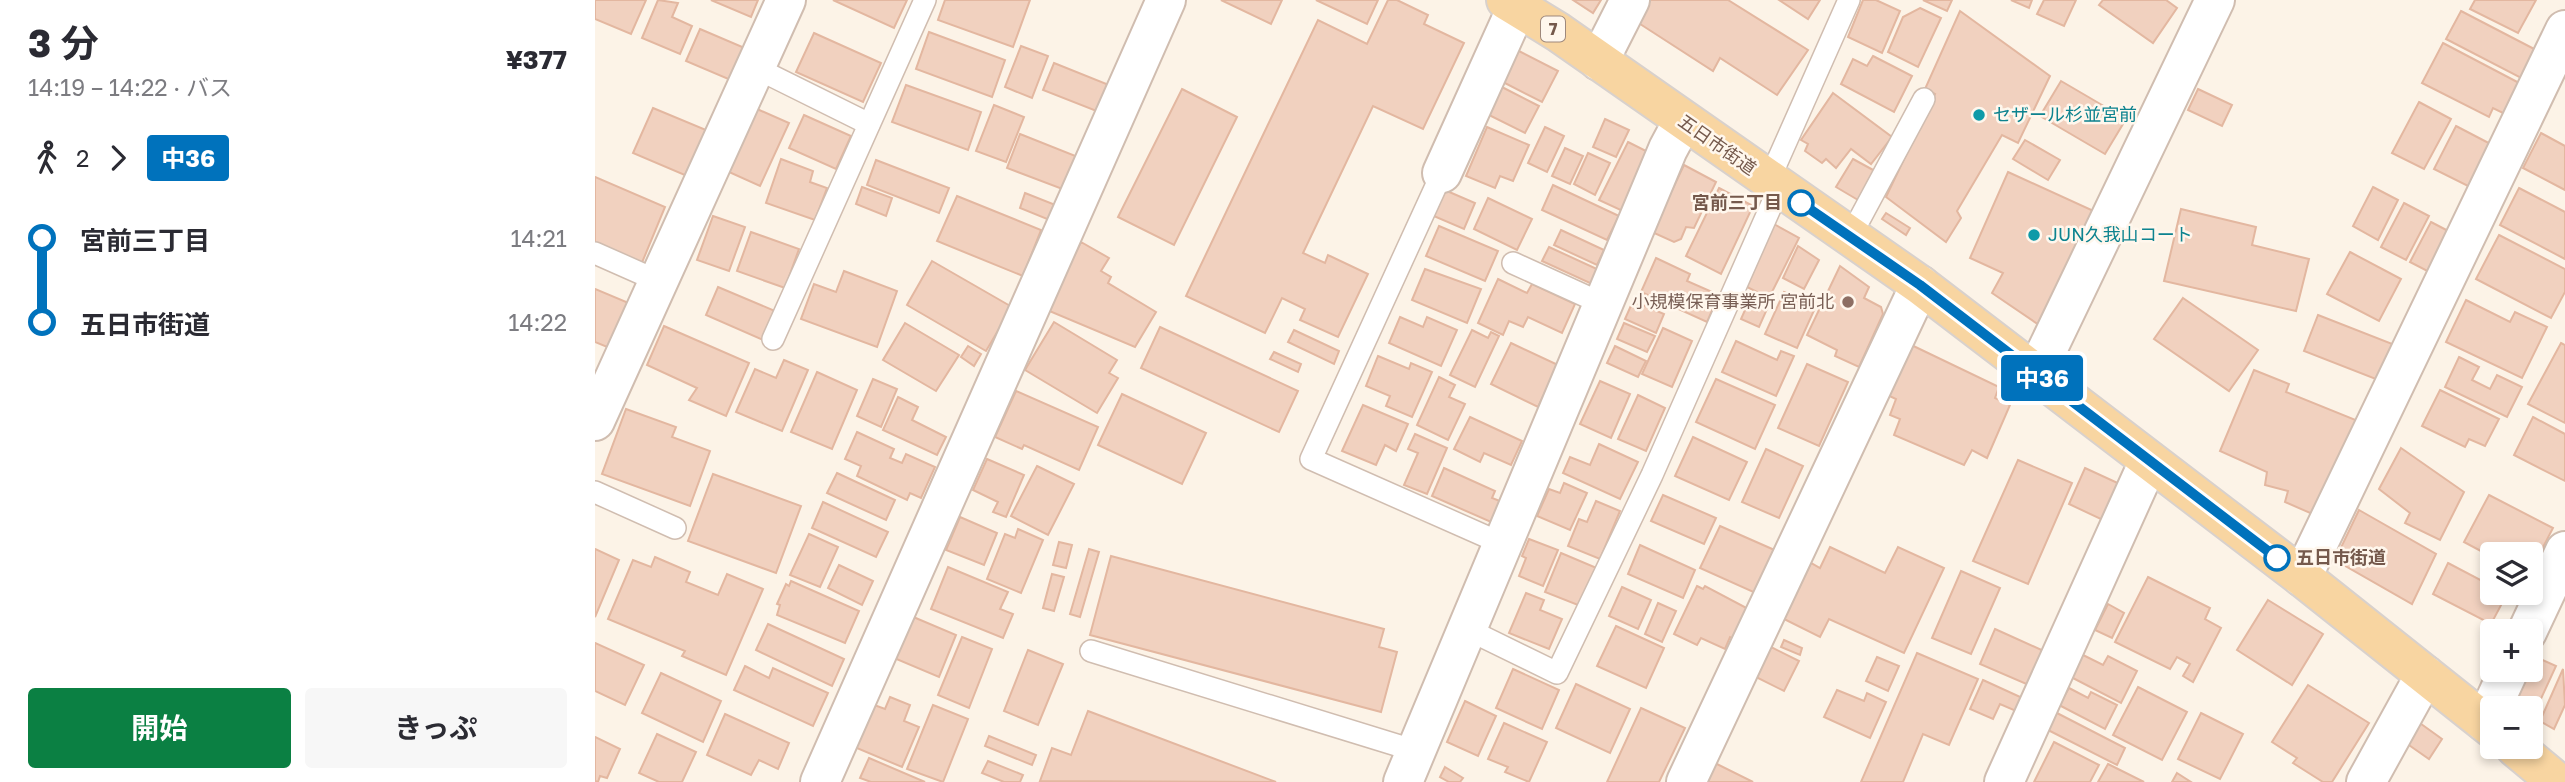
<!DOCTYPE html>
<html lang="ja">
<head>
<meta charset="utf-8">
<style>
	body { margin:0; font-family:"Golos Text","Noto Sans JP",sans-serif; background:#f7f7f7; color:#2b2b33; height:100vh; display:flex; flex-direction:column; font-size:26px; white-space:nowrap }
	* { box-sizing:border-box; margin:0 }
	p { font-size:23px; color:#7c7c81 }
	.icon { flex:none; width:38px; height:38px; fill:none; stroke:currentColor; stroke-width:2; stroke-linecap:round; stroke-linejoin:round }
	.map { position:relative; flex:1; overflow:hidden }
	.side { display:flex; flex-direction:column; background:#fff; width:595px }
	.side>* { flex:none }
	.badge { padding:0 14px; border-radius:5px; font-size:24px; line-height:46px }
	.fabs { position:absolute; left:1885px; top:542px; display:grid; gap:14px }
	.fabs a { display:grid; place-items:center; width:63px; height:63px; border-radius:7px; background:#fff; box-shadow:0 4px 10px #0003; font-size:35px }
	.map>.badge { position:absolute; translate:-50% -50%; box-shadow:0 0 0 4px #fff }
	.legs { display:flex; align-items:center; gap:10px; height:77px; padding:0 28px; font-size:23px }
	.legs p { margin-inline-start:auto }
	.summary { display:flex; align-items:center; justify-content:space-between; height:119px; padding:0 28px }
	h1 { font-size:38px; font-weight:700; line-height:52px }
	.button { display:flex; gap:14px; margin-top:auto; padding:14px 28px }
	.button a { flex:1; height:80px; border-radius:7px; background:#0b8043; color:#fff; font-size:28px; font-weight:700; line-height:80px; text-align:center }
	.button a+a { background:#f7f7f7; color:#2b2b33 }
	ul { padding:0 28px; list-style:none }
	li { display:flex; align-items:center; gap:24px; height:84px; font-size:26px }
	li i { display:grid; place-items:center; width:10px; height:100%; margin:0 9px; background:currentColor }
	li i::after { content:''; width:18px; height:18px; margin:-9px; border:5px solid; border-radius:50%; background:#fff }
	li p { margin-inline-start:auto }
	li:first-child i { background:linear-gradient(#0000 50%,currentColor 0) }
	li:last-child i { background:linear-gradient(currentColor 50%,#0000 0) }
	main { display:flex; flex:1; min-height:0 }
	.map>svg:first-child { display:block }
</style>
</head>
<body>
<main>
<section class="side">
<div class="summary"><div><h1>3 分</h1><p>14:19 – 14:22 · バス</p></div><b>¥377</b></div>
<div class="legs"><svg class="icon" aria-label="walk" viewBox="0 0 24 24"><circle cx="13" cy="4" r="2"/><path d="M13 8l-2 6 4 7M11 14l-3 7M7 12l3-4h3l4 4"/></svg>2<svg class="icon" aria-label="forward" viewBox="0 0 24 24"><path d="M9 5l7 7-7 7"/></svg><b class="badge" style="background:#0072bc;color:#fff">中36</b></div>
<ul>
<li><i style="color:#0072bc"></i><b>宮前三丁目</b><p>14:21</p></li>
<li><i style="color:#0072bc"></i><b>五日市街道</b><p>14:22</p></li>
</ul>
<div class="button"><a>開始</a><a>きっぷ</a></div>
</section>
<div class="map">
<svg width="1970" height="782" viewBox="0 0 1970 782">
	<rect width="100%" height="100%" fill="#fcf3e7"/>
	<g fill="#f1d1bf" stroke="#e3b7a0" stroke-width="2">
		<path d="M0,0H51L36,34L0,19Z"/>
		<path d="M63,0L83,3L77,17L97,26L85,54L47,38Z"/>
		<path d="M116,0H163L156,17Z"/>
		<path d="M238,0H312L299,28Z"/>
		<path d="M350,0H435L418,47L343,20Z"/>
		<path d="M626,0H687L676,24Z"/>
		<path d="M721,0H783L772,24Z"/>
		<path d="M793,0H802L833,15L829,24L869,43L828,129L778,106L708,253L730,263L733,255L773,274L743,337L705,320L710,309L687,298L670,333L591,296L723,20L772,44Z"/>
		<path d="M978,0H1006L998,13Z"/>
		<path d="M1055,0H1133L1213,50L1182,95L1125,58L1118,71L1042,22Z"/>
		<path d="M1184,0H1225L1213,19Z"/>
		<path d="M1268,0H1281L1305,11L1287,53L1253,37Z"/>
		<path d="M1328,0H1357L1352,11Z"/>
		<path d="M1416,0H1437L1434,8Z"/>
		<path d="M1449,0H1481L1469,26L1442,14Z"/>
		<path d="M1508,0H1571L1582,8L1558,43L1504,5Z"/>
		<path d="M1880,0H1941L1923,33L1875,9Z"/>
		<path d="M1325,8L1346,18L1323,67L1293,52L1308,17Z"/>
		<path d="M1365,11L1455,76L1423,143L1407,135L1362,211L1366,218L1351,242L1291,197L1340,94L1330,89Z"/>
		<path d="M1866,11L1945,52L1930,80L1851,39Z"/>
		<path d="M105,29L152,49L138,81L91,61Z"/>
		<path d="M334,32L410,60L397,97L321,69Z"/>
		<path d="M219,33L286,63L268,102L201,72Z"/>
		<path d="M1848,43L1928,85L1912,115L1898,108L1894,117L1827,83Z"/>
		<path d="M426,46L453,56L437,98L410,87Z"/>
		<path d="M920,49L963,71L947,102L904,80Z"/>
		<path d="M1278,56L1317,76L1299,112L1246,84L1258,59L1272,66Z"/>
		<path d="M459,63L514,85L504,112L448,90Z"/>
		<path d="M1466,81L1531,119L1510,154L1445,116Z"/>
		<path d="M311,85L386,112L373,150L297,122Z"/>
		<path d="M903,85L944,106L930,133L888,112Z"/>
		<path d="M587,89L642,117L579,245L523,217Z"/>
		<path d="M1603,89L1637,105L1627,126L1593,110Z"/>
		<path d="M1238,93L1297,137L1276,164L1256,149L1241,168L1231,159L1227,163L1210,151L1213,144L1206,140Z"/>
		<path d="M1824,102L1856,119L1829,169L1797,153Z"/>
		<path d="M399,105L429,117L411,162L381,151Z"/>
		<path d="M58,108L111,130L92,176L38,153Z"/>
		<path d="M162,109L194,123L165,186L134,172Z"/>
		<path d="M209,115L256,136L241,169L194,148Z"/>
		<path d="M1010,119L1034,130L1021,157L998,147Z"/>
		<path d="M1861,126L1909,151L1887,193L1839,169Z"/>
		<path d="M892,127L934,145L918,181L905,176L900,188L871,176Z"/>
		<path d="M950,127L969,136L952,172L933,163Z"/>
		<path d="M1946,133L1970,146V190L1928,168Z"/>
		<path d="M425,134L483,157L470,190L412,168Z"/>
		<path d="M1430,140L1465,160L1453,180L1418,159Z"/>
		<path d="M1033,142L1051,151L1055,160L1032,213L1004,200Z"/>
		<path d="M970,148L988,156L975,184L957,176Z"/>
		<path d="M993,153L1015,163L1000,195L979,184Z"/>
		<path d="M186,159L218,171L215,182L232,188L220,220L171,203Z"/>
		<path d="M1258,159L1280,171L1263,200L1241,187Z"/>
		<path d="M281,160L354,188L344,213L272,185Z"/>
		<path d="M1089,165L1121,182L1099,228L1091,227L1086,239L1079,242L1057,232Z"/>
		<path d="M1413,172L1503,213L1450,329L1397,293L1408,273L1375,258Z"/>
		<path d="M0,177L70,207L46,265L0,245Z"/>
		<path d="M958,185L1024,216L1012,240L947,210Z"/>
		<path d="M267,187L297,198L291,216L261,204Z"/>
		<path d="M1778,187L1803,200L1783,240L1758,226Z"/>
		<path d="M845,188L880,203L869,229L834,214Z"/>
		<path d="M1124,188L1158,206L1126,274L1091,256Z"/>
		<path d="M1924,188L1970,212V259L1905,225Z"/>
		<path d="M430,193L463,206L457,221L425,208Z"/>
		<path d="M362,196L446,230L428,276L342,241Z"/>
		<path d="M893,198L937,219L922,250L879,229Z"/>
		<path d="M1809,203L1834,216L1811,260L1786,247Z"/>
		<path d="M1586,209L1661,227L1657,245L1714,259L1701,311L1569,281Z"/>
		<path d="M1291,213L1315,228L1311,235L1287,219Z"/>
		<path d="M118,216L150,227L134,271L102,260Z"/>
		<path d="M1836,222L1861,235L1840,275L1815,262Z"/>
		<path d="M1177,223L1204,238L1174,298L1148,285Z"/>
		<path d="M844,226L903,251L890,281L831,256Z"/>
		<path d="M966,230L1009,250L1002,265L959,245Z"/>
		<path d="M156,232L204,249L190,288L142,271Z"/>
		<path d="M1904,235L1970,269V292L1956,318L1881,279Z"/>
		<path d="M486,242L514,258L506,271L516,277L513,283L561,312L540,347L452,310Z"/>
		<path d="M1203,246L1224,260L1209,289L1188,278Z"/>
		<path d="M954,247L1004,270L997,284L947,261Z"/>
		<path d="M1755,252L1806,279L1784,321L1732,294Z"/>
		<path d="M1061,258L1095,274L1092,281L1124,295L1112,322L1046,292Z"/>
		<path d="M337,261L417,307L391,351L312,305Z"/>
		<path d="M1245,266L1274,287L1269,298L1286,307L1288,314L1264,367L1240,356L1242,350L1212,335Z"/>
		<path d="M830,269L886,289L872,323L817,300Z"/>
		<path d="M249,271L302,291L282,347L206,319L219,284L241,292Z"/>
		<path d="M903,279L932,293L937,284L980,304L967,333L933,317L928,327L914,321L908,335L883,323Z"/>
		<path d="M123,287L180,311L168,340L111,315Z"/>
		<path d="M0,289L36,304L17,349L0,342Z"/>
		<path d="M1189,292L1221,306L1202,348L1170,334Z"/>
		<path d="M1588,298L1663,350L1634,391L1559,339Z"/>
		<path d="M1871,300L1915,322L1920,312L1952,327L1927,378L1851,342Z"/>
		<path d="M1038,301L1069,314L1061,333L1030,319Z"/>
		<path d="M1154,301L1172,309L1164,327L1146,319Z"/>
		<path d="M1723,315L1805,347L1791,383L1709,351Z"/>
		<path d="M805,317L828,327L832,317L862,330L846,366L794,343Z"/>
		<path d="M459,322L522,360L514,373L523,378L502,413L430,370Z"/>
		<path d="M310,323L364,355L341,391L288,360Z"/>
		<path d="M1029,323L1060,336L1052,352L1022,339Z"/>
		<path d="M69,326L154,363L131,416L94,400L102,388L52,365Z"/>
		<path d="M565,327L703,391L684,432L546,368Z"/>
		<path d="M1068,328L1097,341L1077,387L1047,374Z"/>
		<path d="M699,330L744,351L739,364L693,342Z"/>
		<path d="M877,330L893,338L896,332L904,336L880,387L855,375Z"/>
		<path d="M1141,341L1182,360L1186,351L1199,356L1181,396L1127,372Z"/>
		<path d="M1308,341L1404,387L1400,398L1415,405L1392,458L1377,450L1369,465L1299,435L1305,419L1295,415L1301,399L1286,392Z"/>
		<path d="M916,343L963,365L943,407L896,384Z"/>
		<path d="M1966,343L1970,345V423L1933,404Z"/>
		<path d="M373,346L386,354L379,366L366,357Z"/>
		<path d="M1020,346L1051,361L1043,377L1012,363Z"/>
		<path d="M679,352L706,364L703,372L675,359Z"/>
		<path d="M783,356L814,369L816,363L837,372L817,417L791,406L795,396L771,386Z"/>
		<path d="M1864,357L1884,367L1877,380L1895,389L1902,375L1927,387L1912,417L1850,387Z"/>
		<path d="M189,360L213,370L187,431L141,412L160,369L181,378Z"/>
		<path d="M1212,364L1253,382L1224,446L1183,428Z"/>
		<path d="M1659,370L1694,384L1691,392L1768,423L1729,519L1690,502L1693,491L1670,485L1672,472L1625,451Z"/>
		<path d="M222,372L262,390L237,449L196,432Z"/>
		<path d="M844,377L860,385L854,397L870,404L853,440L822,425Z"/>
		<path d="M278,379L302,389L286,427L262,416Z"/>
		<path d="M1121,379L1180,405L1160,449L1101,422Z"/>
		<path d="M1005,381L1035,394L1016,438L985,424Z"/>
		<path d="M1845,390L1904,419L1890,446L1874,439L1870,447L1827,426Z"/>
		<path d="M421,391L503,427L484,470L429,445L427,449L400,437Z"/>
		<path d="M527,394L611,433L587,484L503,445Z"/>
		<path d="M1043,395L1070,408L1051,451L1023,439Z"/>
		<path d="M303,397L323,407L317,420L351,437L342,455L288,430Z"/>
		<path d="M768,405L813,424L801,451L790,445L781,465L747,451Z"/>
		<path d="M31,409L81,427L77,437L115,451L95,506L7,474Z"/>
		<path d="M875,417L927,441L916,465L889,453L885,462L859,449Z"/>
		<path d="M1938,417L1970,434V481L1919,455Z"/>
		<path d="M262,432L299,449L295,458L307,463L311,454L340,467L326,498L315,493L312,500L262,476L266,466L250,459Z"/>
		<path d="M820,434L852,448L832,494L809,485L823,453L813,449Z"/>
		<path d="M1098,437L1152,462L1134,500L1080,476Z"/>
		<path d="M1004,444L1043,462L1025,499L968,473L975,457L995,465Z"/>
		<path d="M1806,448L1869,492L1845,540L1810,523L1815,513L1784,489Z"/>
		<path d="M1171,449L1208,466L1184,518L1147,502Z"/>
		<path d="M392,459L429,475L411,517L398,512L403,502L378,490Z"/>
		<path d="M1423,460L1477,483L1433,584L1378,561Z"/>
		<path d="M442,466L479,484L453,535L416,516Z"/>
		<path d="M849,468L900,491L897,498L905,501L896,522L837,496Z"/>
		<path d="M1490,468L1527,485L1510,521L1474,504Z"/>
		<path d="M242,473L300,500L291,520L232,493Z"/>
		<path d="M118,474L206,506L181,573L93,541Z"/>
		<path d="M969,483L992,493L975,530L942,516L954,489L965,493Z"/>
		<path d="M1068,495L1121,518L1109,544L1056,521Z"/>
		<path d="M1894,495L1958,528L1936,570V555L1897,557L1869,542Z"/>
		<path d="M1001,501L1025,511L1005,559L973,546L984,519L992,522Z"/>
		<path d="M228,502L293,532L281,557L217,528Z"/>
		<path d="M1764,510L1841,554L1817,604L1740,560Z"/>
		<path d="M365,517L402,533L389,565L351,550Z"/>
		<path d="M1125,526L1184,552L1165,595L1105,568Z"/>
		<path d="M423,529L448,540L426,593L392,579L410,534L420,538Z"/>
		<path d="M214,534L243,547L225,587L195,575Z"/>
		<path d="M934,539L963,550L948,586L924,576L931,558L927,556Z"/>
		<path d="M464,542L477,545L471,568L458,565Z"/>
		<path d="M1045,545L1100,570L1088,598L1033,574Z"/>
		<path d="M1235,547L1290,573L1303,547L1349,568L1309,653L1234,619L1225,637L1189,619L1216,563L1225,568Z"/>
		<path d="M0,549L24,560L0,617Z"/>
		<path d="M494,549L504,552L485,617L475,614Z"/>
		<path d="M966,553L1004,569L988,607L950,592Z"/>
		<path d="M516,556L789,629L784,647L802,652L786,712L495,635Z"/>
		<path d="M60,557L95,572L91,582L123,595L132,574L168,589L131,675L87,656L90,651L13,619L38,560L56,567Z"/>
		<path d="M1853,563L1897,586V593L1912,594L1896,624L1838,594Z"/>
		<path d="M244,565L278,581L267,605L233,588Z"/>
		<path d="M353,567L413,592L405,609L418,614L408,638L336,609Z"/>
		<path d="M1366,571L1405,588L1376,654L1337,638Z"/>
		<path d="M457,574L469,577L459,611L448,608Z"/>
		<path d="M1553,577L1615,608L1610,619L1626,628L1598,682L1588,676L1595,664L1582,657L1575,669L1520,642Z"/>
		<path d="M196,581L264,611L250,643L182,615L185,605L182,604L191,584L194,586Z"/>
		<path d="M1102,586L1108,589L1110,586L1159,612L1145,642L1135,637L1130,649L1106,638L1102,645L1079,634Z"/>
		<path d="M1027,587L1056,600L1043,629L1014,616Z"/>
		<path d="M931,593L949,600L945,610L967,619L954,649L914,633Z"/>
		<path d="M1673,600L1728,634L1697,685L1642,650Z"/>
		<path d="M1063,603L1081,611L1067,642L1050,634Z"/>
		<path d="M1513,604L1529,613L1517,638L1500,630Z"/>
		<path d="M316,616L361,635L344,677L299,658Z"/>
		<path d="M173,624L249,659L237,686L161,650Z"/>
		<path d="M1021,626L1069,648L1051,688L1002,666Z"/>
		<path d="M1400,629L1451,652L1436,686L1385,664Z"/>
		<path d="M367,637L397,649L374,708L343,695Z"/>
		<path d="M1189,640L1207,648L1205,655L1186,647Z"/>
		<path d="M0,643L49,665L30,705L0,691Z"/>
		<path d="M1172,645L1204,661L1189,691L1157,675Z"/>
		<path d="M433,650L468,664L443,725L409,711Z"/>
		<path d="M1322,653L1383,679L1354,745L1328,734L1308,782H1266Z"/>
		<path d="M1486,654L1508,665L1513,656L1542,671L1526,703L1474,676Z"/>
		<path d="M1936,655L1961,666L1939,714L1936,709L1913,703L1928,670H1936Z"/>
		<path d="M1282,657L1304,666L1293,691L1271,681Z"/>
		<path d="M150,666L174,678L178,668L233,693L218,726L139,690Z"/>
		<path d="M918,669L964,690L947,729L901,708Z"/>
		<path d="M1968,669L1970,705L1959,729L1945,721Z"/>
		<path d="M66,673L126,701L108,742L47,713Z"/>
		<path d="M1388,680L1434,701L1428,714L1405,704L1398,719L1375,709Z"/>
		<path d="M981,684L1035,709L1015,753L961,728Z"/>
		<path d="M1713,685L1774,723L1737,782H1728L1698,763L1702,758L1677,742Z"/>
		<path d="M1543,687L1592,712L1567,760L1518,735Z"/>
		<path d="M1474,688L1493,698L1496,692L1522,705L1510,729L1464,705Z"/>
		<path d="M1242,690L1269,701L1272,693L1291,702L1275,738L1229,717Z"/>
		<path d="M295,697L315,705L309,721L324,727L307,767L257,746L274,703L290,709Z"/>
		<path d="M870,701L901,716L883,756L852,742Z"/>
		<path d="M338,705L373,719L348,782L312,769Z"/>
		<path d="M1046,708L1090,728L1064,782H1012Z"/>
		<path d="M493,711L681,782L445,781L457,748L476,755Z"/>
		<path d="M1460,712L1530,748L1522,765L1451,729Z"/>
		<path d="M1606,713L1648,734L1625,779L1583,759Z"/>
		<path d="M130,714L194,743L183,769L164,760L156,775L112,755Z"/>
		<path d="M1822,721L1847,739L1834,759L1811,743Z"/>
		<path d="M909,723L952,742L934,782L910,772L913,767L893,759Z"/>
		<path d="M62,734L101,752L87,782H64L44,773Z"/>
		<path d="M394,736L441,755L437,765L390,746Z"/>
		<path d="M0,737L25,749L12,778L5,776L3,782L0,781Z"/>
		<path d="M1459,742L1504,765L1495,782H1439Z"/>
		<path d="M274,758L330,782H276L265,778Z"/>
		<path d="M393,761L428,775L425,782H409L387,773Z"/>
		<path d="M1118,762L1158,782H1109Z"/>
		<path d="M1513,764L1549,782H1503Z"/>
		<path d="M850,767L868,778L865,782H854L845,777Z"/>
		<path d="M1582,773L1596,782H1577Z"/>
	</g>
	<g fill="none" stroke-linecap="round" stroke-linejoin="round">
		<g stroke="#d0bdb0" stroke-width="24">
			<g id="lane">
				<path d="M161,68L274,124"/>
				<path d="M847,173L716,459L908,544"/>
				<path d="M1174,180L1254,0"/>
				<path d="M1255,237L1329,99"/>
				<path d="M0,253L63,281"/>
				<path d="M918,263L1008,304"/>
				<path d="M178,339L330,0"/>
				<path d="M0,492L80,528"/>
				<path d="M872,629L962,673L1057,475L1184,188"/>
				<path d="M496,651L821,751"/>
			</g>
		</g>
		<g stroke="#d0bdb0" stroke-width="42">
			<g id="street">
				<path d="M1004,61L1035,0"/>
				<path d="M847,173L922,7"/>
				<path d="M1441,373L1620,0"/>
				<path d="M0,421L191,0"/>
				<path d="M1707,577L1970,30"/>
				<path d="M1932,632L1970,551"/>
				<path d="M1890,722L1914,670"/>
				<path d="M225,782L571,0"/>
				<path d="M808,782L1073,149L1088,121"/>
				<path d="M1091,782L1325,285"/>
				<path d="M1409,782L1554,461"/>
				<path d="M1771,782L1830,675"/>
			</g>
		</g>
		<g stroke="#d8d1cd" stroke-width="42">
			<g id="primary">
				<path d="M911,0L963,32L1325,285L1707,577L1897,728"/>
				<path d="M1920,747L1962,782"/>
			</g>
		</g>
		<use href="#lane" stroke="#fff" stroke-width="21"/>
		<use href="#street" stroke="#fff" stroke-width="38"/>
		<use href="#primary" stroke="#f8d5a1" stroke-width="38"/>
	</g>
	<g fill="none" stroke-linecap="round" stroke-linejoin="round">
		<g stroke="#fff" stroke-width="16">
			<path id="line-1" d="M1206,203L1325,285L1682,558"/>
		</g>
		<use href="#line-1" stroke="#0072bc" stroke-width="10"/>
	</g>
	<g fill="#0f9aa8" stroke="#fff7ed" stroke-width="2.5">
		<circle cx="1384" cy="115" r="7"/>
		<circle cx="1439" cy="235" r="7"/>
	</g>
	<g fill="#fff" stroke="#0072bc" stroke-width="3.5">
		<circle cx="1206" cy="203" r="12"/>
		<circle cx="1682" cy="558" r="12"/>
	</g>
	<circle fill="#8d6e63" stroke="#fff7ed" stroke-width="2.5" cx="1253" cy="302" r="7"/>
	<g text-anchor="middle" stroke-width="5" stroke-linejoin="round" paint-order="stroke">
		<rect fill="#fff7ed" stroke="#9e887c" stroke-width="2" x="946" y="16.5" width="24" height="25" rx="5"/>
		<g font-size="16" font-weight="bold" fill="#75594c">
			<text x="958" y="35">7</text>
		</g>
		<g font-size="18" fill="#0d838f" stroke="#fff7ed" text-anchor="start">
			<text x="1398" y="121">セザール杉並宮前</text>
			<text x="1453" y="241">JUN久我山コート</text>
		</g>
		<g font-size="18" fill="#75594c" stroke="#fff7ed">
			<text transform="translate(1122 145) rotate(35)" y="6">五日市街道</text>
		</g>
		<g font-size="18" font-weight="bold" fill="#75594c" stroke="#fff7ed" text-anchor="end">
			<text x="1187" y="209">宮前三丁目</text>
			<text x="1701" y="564" text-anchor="start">五日市街道</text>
		</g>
		<g font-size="18" fill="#785e54" stroke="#fff7ed" text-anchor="end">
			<text x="1239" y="308">小規模保育事業所 宮前北</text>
		</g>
	</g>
</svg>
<div class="fabs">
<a><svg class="icon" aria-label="layers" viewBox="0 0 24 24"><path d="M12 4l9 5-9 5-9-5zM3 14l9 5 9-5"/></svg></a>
<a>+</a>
<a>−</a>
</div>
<b class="badge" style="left:1447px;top:378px;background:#0072bc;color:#fff">中36</b>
</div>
</main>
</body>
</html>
